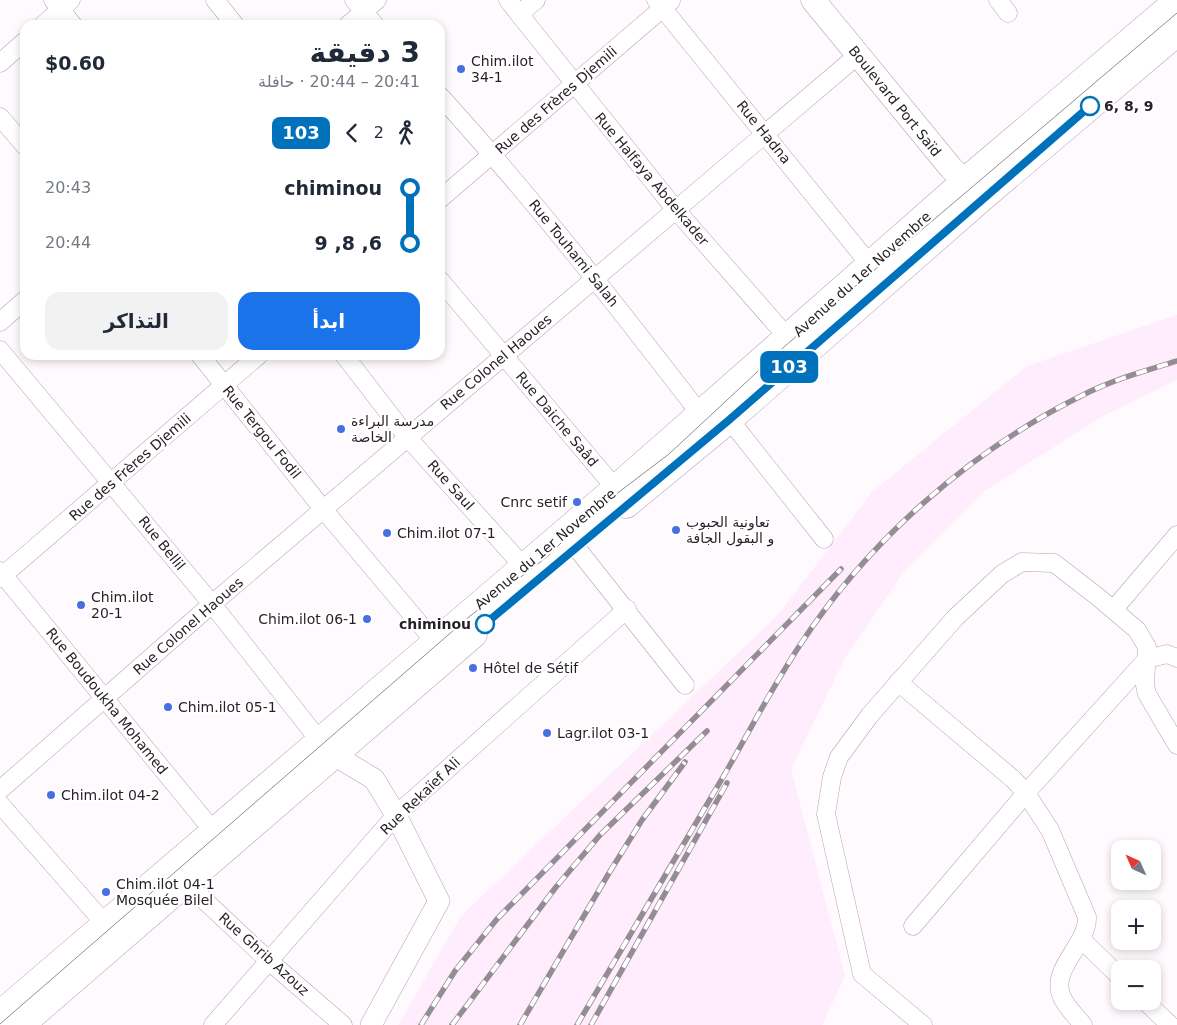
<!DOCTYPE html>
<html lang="ar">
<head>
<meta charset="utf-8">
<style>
	body { margin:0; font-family:"DejaVu Sans",Vazirmatn,sans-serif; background:#f2f2f3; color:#1f2937; direction:rtl; height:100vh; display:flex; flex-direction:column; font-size:19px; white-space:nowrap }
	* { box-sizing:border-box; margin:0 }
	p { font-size:16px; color:#747a83 }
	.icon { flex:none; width:28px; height:28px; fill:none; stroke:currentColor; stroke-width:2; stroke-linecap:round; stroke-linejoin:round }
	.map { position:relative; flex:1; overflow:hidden; direction:ltr }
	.sheet { position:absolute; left:20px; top:20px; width:425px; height:340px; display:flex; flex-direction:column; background:#fff; border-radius:15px; box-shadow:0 2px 8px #0003; direction:rtl }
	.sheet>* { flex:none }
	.badge { padding:0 10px; border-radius:8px; font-size:18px; line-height:32px }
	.needle { width:32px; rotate:315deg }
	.fabs { position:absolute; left:1111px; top:840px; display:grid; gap:10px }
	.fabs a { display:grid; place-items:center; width:50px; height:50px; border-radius:10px; background:#fff; box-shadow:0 2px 8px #0003; font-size:25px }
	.map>.badge { position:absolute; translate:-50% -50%; box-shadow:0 0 0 2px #fff }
	.legs { display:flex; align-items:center; gap:8px; height:55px; padding:0 25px; font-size:16px }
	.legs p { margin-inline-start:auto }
	.summary { display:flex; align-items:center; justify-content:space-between; height:85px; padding:0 25px }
	h1 { font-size:28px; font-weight:700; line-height:38px }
	.action { display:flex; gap:10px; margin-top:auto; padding:10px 25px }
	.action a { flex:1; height:58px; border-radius:15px; background:#1a73e8; color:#fff; font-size:20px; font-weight:700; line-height:58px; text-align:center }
	.action a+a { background:#f2f2f3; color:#1f2937 }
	ul { padding:0 25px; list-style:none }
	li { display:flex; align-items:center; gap:18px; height:55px; font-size:19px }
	li i { display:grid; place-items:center; width:8px; height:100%; margin:0 6px; background:currentColor }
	li i::after { content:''; width:12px; height:12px; margin:-6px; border:4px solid; border-radius:50%; background:#fff }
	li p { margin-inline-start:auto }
	li:first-child i { background:linear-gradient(#0000 50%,currentColor 0) }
	li:last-child i { background:linear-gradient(currentColor 50%,#0000 0) }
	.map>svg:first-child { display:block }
</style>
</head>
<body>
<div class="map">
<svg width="1177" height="1025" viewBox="0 0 1177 1025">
	<rect width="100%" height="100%" fill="#fefafe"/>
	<path fill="#ffedfe" d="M1177,315V380L1103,416L983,492L906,569L845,658L791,769L845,976L822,1025H398L461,916L778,615L872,492L1027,366Z"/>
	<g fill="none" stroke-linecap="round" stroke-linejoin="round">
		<g stroke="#b7a0b6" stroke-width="19">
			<g id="minor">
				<path d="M53,0L73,25"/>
				<path d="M215,0L235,25"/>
				<path d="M354,0L375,25"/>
				<path d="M508,0L519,14L536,0"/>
				<path d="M656,0L871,266"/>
				<path d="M998,0L1008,13"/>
				<path d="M519,14L676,210L789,339"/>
				<path d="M43,25L71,0"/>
				<path d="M348,25L377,0"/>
				<path d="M0,63L25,41"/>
				<path d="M440,96C533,198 617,306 701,415"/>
				<path d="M0,117L25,146"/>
				<path d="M440,199L671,1"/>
				<path d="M440,280L616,489"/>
				<path d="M0,322L25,300"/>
				<path d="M0,350L212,604L319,740"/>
				<path d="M200,355L323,509L435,642"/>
				<path d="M344,355L408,438L523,566"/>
				<path d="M729,419L824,539"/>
				<path d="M575,546L685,685"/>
				<path d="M0,571L214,832"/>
				<path d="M0,578L259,355"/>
				<path d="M1114,609L1177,535"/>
				<path d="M898,682L1013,779L1026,793L1050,830L1087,917C1088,945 1049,969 1062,997C1066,1007 1076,1016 1083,1025"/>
				<path d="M0,790L212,604L858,55"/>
				<path d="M0,804L106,925"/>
				<path d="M186,883L269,961L343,1025"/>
				<path d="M913,926L1026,793L1147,659L1167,654L1177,658"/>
				<path d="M1081,939L1120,977"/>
				<path d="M1145,1001L1170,1025"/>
				<path d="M213,1025L396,815L627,609"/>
				<path d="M923,1025L862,974L826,814L832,777L839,757L870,715L955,618L1002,574L1022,562L1054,563L1098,597L1137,630L1147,647L1145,685L1147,694L1177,745"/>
			</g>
		</g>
		<g stroke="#b7a0b6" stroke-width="22">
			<path id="tertiary" d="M334,755L374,779L396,815L439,901L371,1025"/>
		</g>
		<g stroke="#b7a0b6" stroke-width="25">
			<path id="secondary" d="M813,0L951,168L978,195"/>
		</g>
		<g stroke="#b7a0b6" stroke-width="29">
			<g id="primary">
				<path d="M626,504L729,419L981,198L1177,32"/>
				<path d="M0,1015L616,489L965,182L1177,2"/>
				<path d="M20,1025L473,634"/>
			</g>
		</g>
		<use href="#minor" stroke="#fff" stroke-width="18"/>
		<use href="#tertiary" stroke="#fff" stroke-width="21"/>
		<use href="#secondary" stroke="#fff" stroke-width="24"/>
		<use href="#primary" stroke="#fff" stroke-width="28"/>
		<path stroke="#948e94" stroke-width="1" d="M0,1024L470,616L548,556L590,514L669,454L785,346L1177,13"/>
		<g stroke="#948e94" stroke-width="5.5">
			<g id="rail">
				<path d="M421,1025L455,971L497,919L841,569"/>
				<path d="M452,1025L556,887L600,835L707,731"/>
				<path d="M520,1025L609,873L642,820L685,762"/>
				<path d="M577,1025C623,946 670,868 716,789C744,742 769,692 800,645C868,541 970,451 1081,396C1112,380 1144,371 1177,361"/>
				<path d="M591,1025L727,783"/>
			</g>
		</g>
		<use href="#rail" stroke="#fff" stroke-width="4" stroke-dasharray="11" stroke-linecap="butt"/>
	</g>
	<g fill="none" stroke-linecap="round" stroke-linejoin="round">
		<g stroke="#fff" stroke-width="11">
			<path id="line-1" d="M485,624L729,420L1090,106"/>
		</g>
		<use href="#line-1" stroke="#0072bc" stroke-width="8"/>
	</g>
	<g fill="#486fe2" stroke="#fff" stroke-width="2">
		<circle cx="461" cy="69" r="5"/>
		<circle cx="341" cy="429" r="5"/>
		<circle cx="577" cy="502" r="5"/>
		<circle cx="676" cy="530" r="5"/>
		<circle cx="387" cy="533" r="5"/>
		<circle cx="81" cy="605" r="5"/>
		<circle cx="367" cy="619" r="5"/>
		<circle cx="473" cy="668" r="5"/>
		<circle cx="168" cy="707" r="5"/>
		<circle cx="547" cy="733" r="5"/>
		<circle cx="51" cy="795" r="5"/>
		<circle cx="106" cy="892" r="5"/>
	</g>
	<g fill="#fff" stroke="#0072bc" stroke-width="2.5">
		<circle cx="1090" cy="106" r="9"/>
		<circle cx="485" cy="624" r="9"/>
	</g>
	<g text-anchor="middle" stroke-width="4.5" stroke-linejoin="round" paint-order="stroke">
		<g font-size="14" fill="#271f27" stroke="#fff" text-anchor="start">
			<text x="471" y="66">Chim.ilot<tspan x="471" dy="16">34-1</tspan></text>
			<text x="351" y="426">مدرسة البراءة<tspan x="351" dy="16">الخاصة</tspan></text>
			<text x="567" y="507" text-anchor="end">Cnrc setif</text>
			<text x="686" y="527">تعاونية الحبوب<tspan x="686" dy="16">و البقول الجافة</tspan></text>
			<text x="397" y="538">Chim.ilot 07-1</text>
			<text x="91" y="602">Chim.ilot<tspan x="91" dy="16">20-1</tspan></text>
			<text x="357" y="624" text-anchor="end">Chim.ilot 06-1</text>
			<text x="483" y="673">Hôtel de Sétif</text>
			<text x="178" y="712">Chim.ilot 05-1</text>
			<text x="557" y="738">Lagr.ilot 03-1</text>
			<text x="61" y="800">Chim.ilot 04-2</text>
			<text x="116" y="889">Chim.ilot 04-1<tspan x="116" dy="16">Mosquée Bilel</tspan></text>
		</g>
		<g font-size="14" fill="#271f27" stroke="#fff">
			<text transform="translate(556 100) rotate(-41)" y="5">Rue des Frères Djemili</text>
			<text transform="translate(895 101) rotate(51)" y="5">Boulevard Port Saïd</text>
			<text transform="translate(764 132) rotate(51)" y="5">Rue Hadna</text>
			<text transform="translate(652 179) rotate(50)" y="5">Rue Halfaya Abdelkader</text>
			<text transform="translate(574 253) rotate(51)" y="5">Rue Touhami Salah</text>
			<text transform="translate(862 274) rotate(-42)" y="5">Avenue du 1er Novembre</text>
			<text transform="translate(496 362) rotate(-40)" y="5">Rue Colonel Haoues</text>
			<text transform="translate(557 419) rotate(50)" y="5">Rue Daiche Saâd</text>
			<text transform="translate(262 432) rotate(51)" y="5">Rue Tergou Fodil</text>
			<text transform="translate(130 467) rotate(-41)" y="5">Rue des Frères Djemili</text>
			<text transform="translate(451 485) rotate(48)" y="5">Rue Saul</text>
			<text transform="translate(162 543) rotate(51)" y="5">Rue Bellil</text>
			<text transform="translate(545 549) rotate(-40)" y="5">Avenue du 1er Novembre</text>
			<text transform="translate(188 626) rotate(-41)" y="5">Rue Colonel Haoues</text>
			<text transform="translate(107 701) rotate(51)" y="5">Rue Boudoukha Mohamed</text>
			<text transform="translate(420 796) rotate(-44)" y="5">Rue Rekaïef Ali</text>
			<text transform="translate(264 954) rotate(42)" y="5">Rue Ghrib Azouz</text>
		</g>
		<g font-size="14" font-weight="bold" fill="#271f27" stroke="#fff" text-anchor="start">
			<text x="1104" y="111">6, 8, 9</text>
			<text x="471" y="629" text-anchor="end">chiminou</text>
		</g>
	</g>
</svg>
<div class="fabs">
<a><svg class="needle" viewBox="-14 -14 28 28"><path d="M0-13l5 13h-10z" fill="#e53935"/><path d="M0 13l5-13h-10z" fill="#747a83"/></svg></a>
<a>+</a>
<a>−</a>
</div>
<b class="badge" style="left:789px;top:367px;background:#0072bc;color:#fff">103</b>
<section class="sheet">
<div class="summary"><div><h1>3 دقيقة</h1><p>20:41 – 20:44 · حافلة</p></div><b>$0.60</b></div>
<div class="legs"><svg class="icon" aria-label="walk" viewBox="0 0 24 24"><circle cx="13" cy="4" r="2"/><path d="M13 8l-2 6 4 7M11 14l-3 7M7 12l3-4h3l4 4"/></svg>2<svg class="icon" aria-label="back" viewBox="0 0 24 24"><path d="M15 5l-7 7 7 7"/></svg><b class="badge" style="background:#0072bc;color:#fff">103</b></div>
<ul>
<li><i style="color:#0072bc"></i><b>chiminou</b><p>20:43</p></li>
<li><i style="color:#0072bc"></i><b>6, 8, 9</b><p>20:44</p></li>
</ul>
<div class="action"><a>ابدأ</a><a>التذاكر</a></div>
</section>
</div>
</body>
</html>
